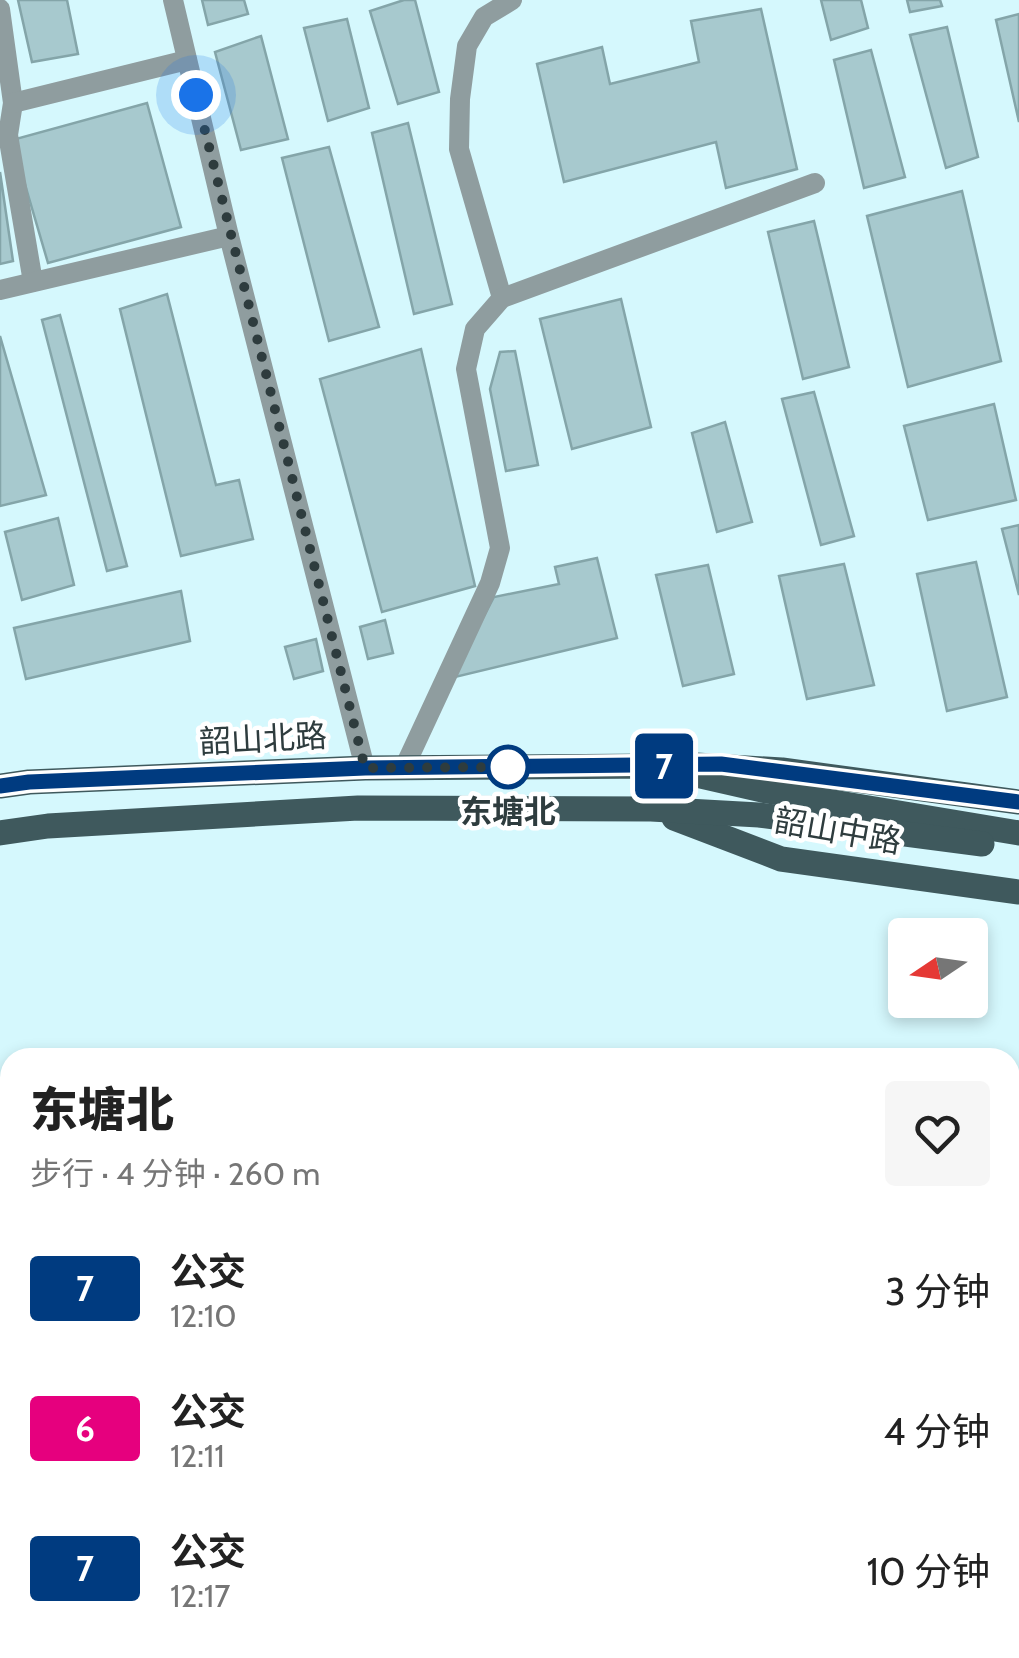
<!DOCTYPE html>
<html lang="zh">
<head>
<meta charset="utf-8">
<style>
	body { margin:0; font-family:Cabin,"Noto Sans SC",sans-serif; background:#f6f6f6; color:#222; height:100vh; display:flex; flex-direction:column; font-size:38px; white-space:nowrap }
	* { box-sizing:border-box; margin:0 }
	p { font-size:32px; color:#767676 }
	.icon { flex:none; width:55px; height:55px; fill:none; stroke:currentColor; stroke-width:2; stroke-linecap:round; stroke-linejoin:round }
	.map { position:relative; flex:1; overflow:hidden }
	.details { position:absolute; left:0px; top:1048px; width:1020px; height:612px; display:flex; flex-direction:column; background:#fff; border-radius:30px 30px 0 0; box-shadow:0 5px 15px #0003 }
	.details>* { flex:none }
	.badge { padding:0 20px; border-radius:8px; font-size:35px; line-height:65px }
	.needle { width:65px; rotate:257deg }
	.fabs { position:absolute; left:888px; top:918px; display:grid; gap:20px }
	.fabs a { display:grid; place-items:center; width:100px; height:100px; border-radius:10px; background:#fff; box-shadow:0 5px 15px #0003; font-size:50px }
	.you { position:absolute; width:50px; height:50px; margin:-25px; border:8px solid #fff; border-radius:50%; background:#1a73e8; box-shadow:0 0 0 15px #1a73e833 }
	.map>.badge { position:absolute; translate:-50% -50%; box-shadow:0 0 0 5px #fff }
	.round { display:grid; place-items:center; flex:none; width:105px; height:105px; border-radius:10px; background:#f6f6f6 }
	.summary { display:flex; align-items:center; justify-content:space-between; height:170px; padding:0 30px }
	h1 { font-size:48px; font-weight:800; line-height:75px }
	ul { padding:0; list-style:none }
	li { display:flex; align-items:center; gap:30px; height:140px; padding:0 30px }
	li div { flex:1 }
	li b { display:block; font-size:38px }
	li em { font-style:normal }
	li .badge { min-width:110px; font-weight:700; text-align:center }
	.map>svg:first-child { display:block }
</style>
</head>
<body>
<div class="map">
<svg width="1019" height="1658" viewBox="0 0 1019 1658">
	<rect width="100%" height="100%" fill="#d5f8fd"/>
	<g fill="#a7c9ce" stroke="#84a5a9" stroke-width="2.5">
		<path d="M18,0H67L78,54L32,62Z"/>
		<path d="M202,0H244L248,14L208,25Z"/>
		<path d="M404,0H415L439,92L398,104L370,11Z"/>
		<path d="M821,0H861L868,28L831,40Z"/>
		<path d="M907,0H940L942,6L910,12Z"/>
		<path d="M761,9L797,169L726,188L716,142L564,182L537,64L602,47L610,84L699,62L691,21Z"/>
		<path d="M1019,14V122L996,20Z"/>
		<path d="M347,19L369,108L328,121L304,28Z"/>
		<path d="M947,27L978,157L946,168L910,35Z"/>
		<path d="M261,36L288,139L241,150L215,52Z"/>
		<path d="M871,50L905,177L864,188L834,60Z"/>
		<path d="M147,103L181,227L48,263L12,140Z"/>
		<path d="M408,123L452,304L414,314L372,133Z"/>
		<path d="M329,147L379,327L329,341L282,158Z"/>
		<path d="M0,172L13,261L0,264Z"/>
		<path d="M962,191L1001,361L908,387L867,216Z"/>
		<path d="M814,221L849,367L803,379L768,232Z"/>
		<path d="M167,294L216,485L239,480L253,539L181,556L120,309Z"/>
		<path d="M621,299L651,427L572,449L540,319Z"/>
		<path d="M60,315L127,566L107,571L42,320Z"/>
		<path d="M0,336L46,495L0,506Z"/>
		<path d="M421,349L475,586L382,612L320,379Z"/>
		<path d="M515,351L538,465L506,471L490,389L500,352Z"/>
		<path d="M814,392L854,536L821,545L782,399Z"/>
		<path d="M994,404L1016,500L928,520L904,426Z"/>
		<path d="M725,422L752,522L717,532L692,433Z"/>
		<path d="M58,518L74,585L22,600L5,532Z"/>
		<path d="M1019,525V595L1002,529Z"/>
		<path d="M597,558L617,638L451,678L494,597L559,584L555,567Z"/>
		<path d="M976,562L1007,697L947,711L917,574Z"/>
		<path d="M844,564L874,685L807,699L779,576Z"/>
		<path d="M708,565L734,674L683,686L656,575Z"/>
		<path d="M181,591L190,641L26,679L14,628Z"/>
		<path d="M385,620L393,653L368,659L360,627Z"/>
		<path d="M316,639L323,671L294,679L285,647Z"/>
	</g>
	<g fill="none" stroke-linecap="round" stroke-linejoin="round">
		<g stroke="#8f9d9f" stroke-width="20">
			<path d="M173,0L229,236L365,768"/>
			<path d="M0,9L13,103L8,135L33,282"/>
			<path d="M13,103L187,60"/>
			<path d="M0,290L229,236"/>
			<path d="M502,298L459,149L460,99L467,46L484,17L512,0"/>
			<path d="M404,768L490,583L500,548L466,369L475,329L502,298L815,183"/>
			<path d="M1010,1394L1019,1391"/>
			<path d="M306,1658L327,1650"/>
		</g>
		<g stroke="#3f595d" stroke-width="25">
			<path d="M696,765L782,770L1019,802"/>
			<path d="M0,786L29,782L365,768L657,766L767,791L1019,833"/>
			<path d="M674,818L781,859L1019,892"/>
			<path d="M0,833L48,826L358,808L651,809L759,815L982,844"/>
		</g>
	</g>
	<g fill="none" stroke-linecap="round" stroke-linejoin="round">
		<g stroke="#fff" stroke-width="22">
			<path id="line" d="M0,786L29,782L365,768L721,764L1019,802"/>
		</g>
		<use href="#line" stroke="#003b80" stroke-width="15"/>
		<path stroke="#2e3c3e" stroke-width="10" stroke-dasharray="0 18" d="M196,95L365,768L512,767H508"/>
	</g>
	<circle fill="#fff" stroke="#003b80" stroke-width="5" cx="508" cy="767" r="20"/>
	<g text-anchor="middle" stroke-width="9" stroke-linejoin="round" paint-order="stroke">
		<g font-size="32" fill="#2e3c3e" stroke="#fff">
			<text transform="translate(263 739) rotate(-3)" y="11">韶山北路</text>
			<text transform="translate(838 831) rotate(10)" y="11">韶山中路</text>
		</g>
		<g font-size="32" font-weight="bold" fill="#2e3c3e" stroke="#fff">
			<text x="508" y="823">东塘北</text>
		</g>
	</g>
</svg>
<div class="fabs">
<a><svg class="needle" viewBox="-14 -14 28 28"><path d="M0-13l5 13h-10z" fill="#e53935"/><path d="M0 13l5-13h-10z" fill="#767676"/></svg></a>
</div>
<div class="you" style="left:196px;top:95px"></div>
<b class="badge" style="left:664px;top:766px;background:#003b80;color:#fff">7</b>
<section class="details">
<div class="summary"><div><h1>东塘北</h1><p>步行 · 4 分钟 · 260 m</p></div><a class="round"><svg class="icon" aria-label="heart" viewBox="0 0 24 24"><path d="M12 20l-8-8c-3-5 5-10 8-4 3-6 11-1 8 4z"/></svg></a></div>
<ul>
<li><span class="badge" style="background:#003b80;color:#fff">7</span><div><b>公交</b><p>12:10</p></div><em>3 分钟</em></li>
<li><span class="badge" style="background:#e6007e;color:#fff">6</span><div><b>公交</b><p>12:11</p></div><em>4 分钟</em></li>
<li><span class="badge" style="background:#003b80;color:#fff">7</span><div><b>公交</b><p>12:17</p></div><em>10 分钟</em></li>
</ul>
</section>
</div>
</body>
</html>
